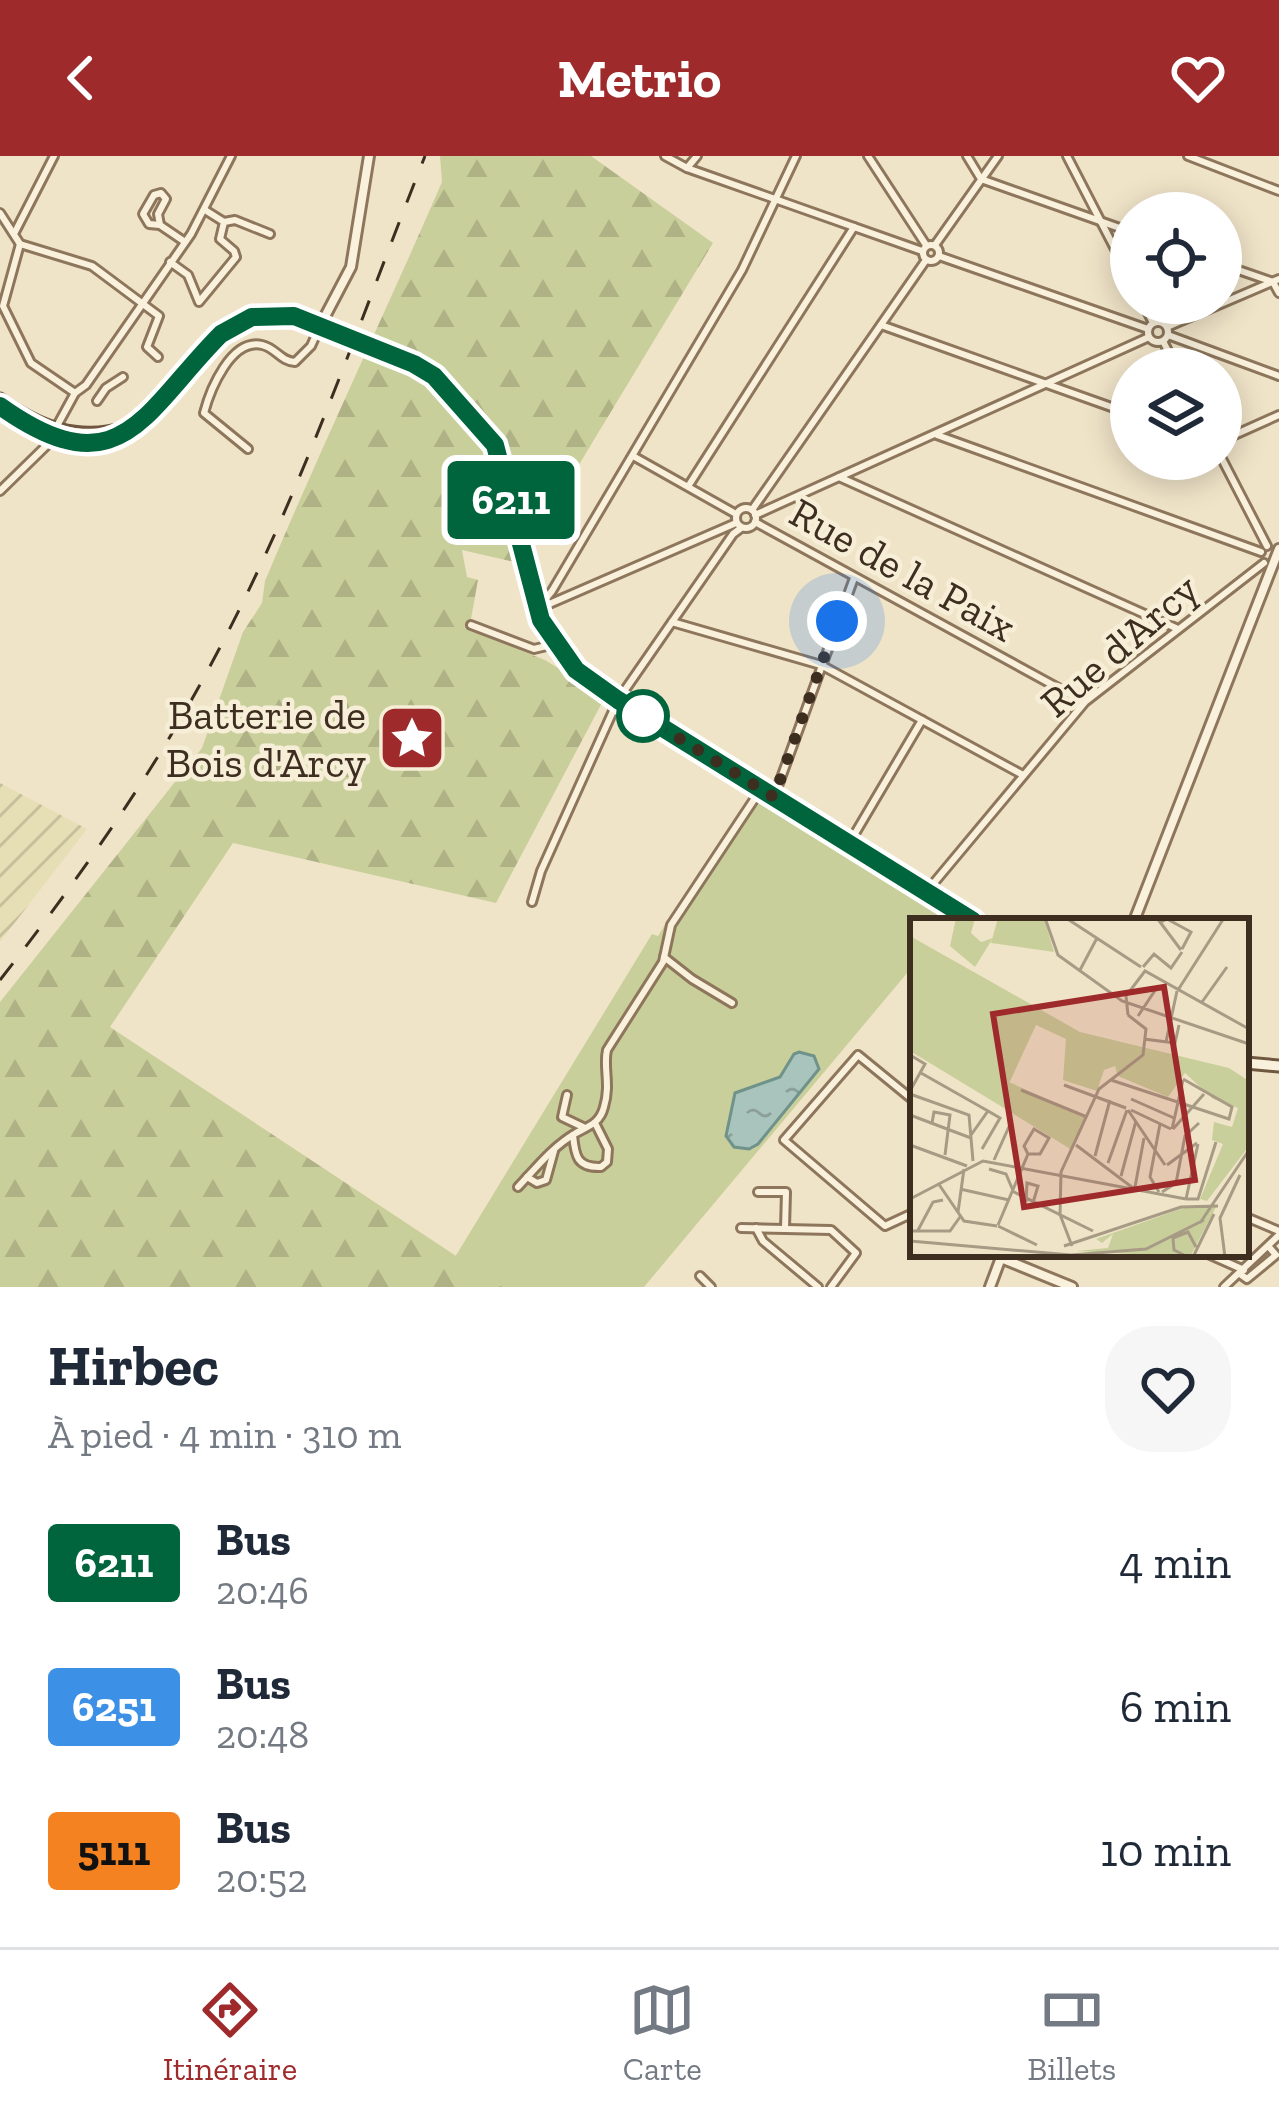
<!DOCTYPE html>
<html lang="fr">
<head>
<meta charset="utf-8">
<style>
	body { margin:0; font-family:"Zilla Slab",serif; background:#f6f6f7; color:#1f2937; height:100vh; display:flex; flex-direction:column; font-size:45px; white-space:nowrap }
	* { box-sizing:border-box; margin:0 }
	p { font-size:39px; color:#747a83 }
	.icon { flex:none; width:66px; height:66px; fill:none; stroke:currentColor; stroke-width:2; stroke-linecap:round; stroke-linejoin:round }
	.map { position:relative; height:1131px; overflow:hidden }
	.details { display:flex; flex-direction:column; background:#fff; flex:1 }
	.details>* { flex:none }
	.badge { padding:0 24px; border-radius:9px; font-size:42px; line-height:78px }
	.fabs { position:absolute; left:1110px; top:36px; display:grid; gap:24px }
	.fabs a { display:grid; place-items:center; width:132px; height:132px; border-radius:50%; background:#fff; box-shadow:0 6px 30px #0003; font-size:60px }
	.you { position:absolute; width:60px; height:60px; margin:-30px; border:9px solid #fff; border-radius:50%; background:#1a73e8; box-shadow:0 0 0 18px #1a73e833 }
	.map>.badge { position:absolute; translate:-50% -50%; box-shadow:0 0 0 6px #fff }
	.round { display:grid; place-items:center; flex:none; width:126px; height:126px; border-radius:48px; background:#f6f6f7 }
	.summary { display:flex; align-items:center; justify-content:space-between; height:204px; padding:0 48px }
	h1 { font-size:57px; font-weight:700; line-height:90px }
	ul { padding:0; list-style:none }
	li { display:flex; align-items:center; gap:36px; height:144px; padding:0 48px }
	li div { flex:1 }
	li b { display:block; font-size:45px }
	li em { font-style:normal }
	li .badge { min-width:132px; font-weight:700; text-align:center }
	header { display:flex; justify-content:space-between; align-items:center; height:156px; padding:0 48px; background:#9e2a2b; color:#fff; font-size:54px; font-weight:700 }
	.tab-bar { display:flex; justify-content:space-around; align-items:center; height:168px; border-top:3px solid #e0e1e3; background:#fff; font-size:33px; color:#747a83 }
	.tab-bar a { display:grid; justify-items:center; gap:6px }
	.tab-bar .current { color:#9e2a2b }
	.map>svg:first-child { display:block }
</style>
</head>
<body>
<header><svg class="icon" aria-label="back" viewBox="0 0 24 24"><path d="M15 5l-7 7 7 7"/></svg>Metrio<svg class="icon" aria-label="heart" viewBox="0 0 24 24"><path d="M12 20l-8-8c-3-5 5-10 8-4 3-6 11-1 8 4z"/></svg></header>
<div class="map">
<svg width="1279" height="1131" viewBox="0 0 1279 1131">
	<defs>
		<pattern id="farmland-furrows" width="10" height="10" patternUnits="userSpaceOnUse" patternTransform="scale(3)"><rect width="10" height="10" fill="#e6deb5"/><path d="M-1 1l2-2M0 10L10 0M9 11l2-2" fill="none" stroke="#c6bf9b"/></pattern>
		<pattern id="forest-firs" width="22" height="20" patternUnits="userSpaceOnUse" patternTransform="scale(3)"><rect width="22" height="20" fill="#c9cf9b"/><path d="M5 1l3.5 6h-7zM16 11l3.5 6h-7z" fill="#aeb285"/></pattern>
		<pattern id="water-ripples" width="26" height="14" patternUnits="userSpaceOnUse" patternTransform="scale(3)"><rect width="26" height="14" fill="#a9c4bc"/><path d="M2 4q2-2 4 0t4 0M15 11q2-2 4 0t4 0" fill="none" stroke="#8ba098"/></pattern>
	</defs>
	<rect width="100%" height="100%" fill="#f0e4c8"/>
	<path fill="url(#farmland-furrows)" d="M0,627L87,673L0,786Z"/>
	<path fill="url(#forest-firs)" d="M440,0H591L713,87L528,393L514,406L462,394L467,421L478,424L469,474L545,504L605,541L496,747L233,687L110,871L503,1131H0V846L202,592L243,476L262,447L265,425C321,291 384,160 442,26Z"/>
	<path fill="#c9cf9b" d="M761,640L955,760L951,765H913V810L644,1131H503L455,1101L652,778L658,780L668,764L676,768Z"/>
	<path fill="url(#water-ripples)" stroke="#6f938a" stroke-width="3" d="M799,896L814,900L819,913L758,988L749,993L734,991L726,980L735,937L780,921L794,898Z"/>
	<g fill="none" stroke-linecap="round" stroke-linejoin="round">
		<g stroke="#8d765c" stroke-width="12">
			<g id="minor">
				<path d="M665,0L687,12L922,95"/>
				<path d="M868,0L926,89"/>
				<path d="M967,0L981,23L1131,76"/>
				<path d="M1067,0L1131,124"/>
				<path d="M1188,0L1279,35"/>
				<path d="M687,12L697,0"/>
				<path d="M161,37L166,43L158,58L160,69L149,68L143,58L154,39Z"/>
				<path d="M0,57L20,88L92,110L159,160L147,191L158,201"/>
				<path d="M224,66L235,64L270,78"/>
				<path d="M160,69L185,86"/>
				<path d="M15,76L54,0"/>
				<path d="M20,88L3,150L31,207L75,237"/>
				<circle cx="931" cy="97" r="8"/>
				<path d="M935,89L998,0"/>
				<path d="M939,100L1148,173"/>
				<path d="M170,106L188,119L199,146L236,101L234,95L220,83L224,66L205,54"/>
				<path d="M1221,108L1273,126L1279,137"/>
				<path d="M1143,147L1153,167"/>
				<circle cx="1158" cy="176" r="10"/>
				<path d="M881,169L1131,258"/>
				<path d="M1167,171L1279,123"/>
				<path d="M1168,179L1279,220"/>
				<path d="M1163,185L1177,213"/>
				<path d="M97,245L106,232L123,221"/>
				<path d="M937,279L1261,396"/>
				<path d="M1221,285L1279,259"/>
				<path d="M248,293L204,257C210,234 231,182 262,189C276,192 280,205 295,206L311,190L320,170"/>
				<path d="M633,300L736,358"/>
				<path d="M1221,301L1267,390"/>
				<path d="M839,321L1178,473"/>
				<path d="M689,329L854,71"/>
				<path d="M0,335L46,290L75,237L86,229L191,78L231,0"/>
				<circle cx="746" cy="362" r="10"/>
				<path d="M752,354L926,104"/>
				<path d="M755,359L1149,181"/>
				<path d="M755,366L1084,546"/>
				<path d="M540,452L736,367"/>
				<path d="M537,453L552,435L742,114L796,0"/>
				<path d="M672,466L821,509L1023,619"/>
				<path d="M471,469L534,493L555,488"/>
				<path d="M774,641L854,422"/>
				<path d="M850,686L922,564"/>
				<path d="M928,734L1085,546L1264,407"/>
				<path d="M532,746L541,715L618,544L733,378L741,372"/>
				<path d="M664,801L692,823L732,847"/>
				<path d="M567,939L562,961L583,971"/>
				<path d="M913,944L858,899L784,984L885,1070L913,1057"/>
				<path d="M573,979C575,1000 577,1012 601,1011L607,1006L608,993L595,967"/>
				<path d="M527,1021L537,1027L546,1024L554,995"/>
				<path d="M518,1031C537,1011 552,991 576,977C589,970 600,967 604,951C611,928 603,911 607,894L663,806L671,769L761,633"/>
				<path d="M758,1036H786L785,1072"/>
				<path d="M1246,1061L1279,1075"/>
				<path d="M741,1072L831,1074L856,1097L831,1131"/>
				<path d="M756,1072L763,1085L818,1131"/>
				<path d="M1208,1098L1244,1114"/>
				<path d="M1240,1118L1247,1123L1276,1099L1269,1091"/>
				<path d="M700,1120L711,1131"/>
				<path d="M1224,1131L1279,1079"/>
			</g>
		</g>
		<g stroke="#8d765c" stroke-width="14">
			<g id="tertiary">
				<path d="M320,170L351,111L369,0"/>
				<path d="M1134,765L1279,393"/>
				<path d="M1001,1102L1072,1131"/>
				<path d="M990,1131L1002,1099"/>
			</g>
		</g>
		<g stroke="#6f573f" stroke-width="15">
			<g id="secondary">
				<path d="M356,185L414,208L434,220L495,289L541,464L576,514L618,544L973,765"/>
				<path d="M0,243C39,271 78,286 125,272"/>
				<path d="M0,250C38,277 103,308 144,267C167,244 186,213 210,190C223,177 236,165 255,161C288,154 315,168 344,180"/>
				<path d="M1246,907L1279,910"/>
			</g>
		</g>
		<use href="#minor" stroke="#faf1dc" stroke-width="6"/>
		<use href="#tertiary" stroke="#faf1dc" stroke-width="8"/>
		<use href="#secondary" stroke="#faf1dc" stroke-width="9"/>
		<path stroke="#3d2e20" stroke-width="3" stroke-dasharray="21 21" stroke-linecap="butt" d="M0,824C81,720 156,614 217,497C300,341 360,164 425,0"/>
		<g stroke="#6f573f" stroke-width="15" stroke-linecap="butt">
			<path id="secondary-bridge" d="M344,180L356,185"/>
		</g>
		<use href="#secondary-bridge" stroke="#faf1dc" stroke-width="9"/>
	</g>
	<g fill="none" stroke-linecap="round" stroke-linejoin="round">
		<g stroke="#fff" stroke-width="27">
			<path id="line" d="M0,250C121,336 144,255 221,178L252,161L294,160L414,208L434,220L495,289L541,464L576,514L618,544L973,765"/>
		</g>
		<use href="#line" stroke="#00643c" stroke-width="18"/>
		<path stroke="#3d2e20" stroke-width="12" stroke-dasharray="0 21.6" d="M643,560L774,641L837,465"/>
	</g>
	<defs>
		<g id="sight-square" transform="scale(3.45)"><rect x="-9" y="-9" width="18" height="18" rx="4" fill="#9e2a2b" stroke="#f7eed8"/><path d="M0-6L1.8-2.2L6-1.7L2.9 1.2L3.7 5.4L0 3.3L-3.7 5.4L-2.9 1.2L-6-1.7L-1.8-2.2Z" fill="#fff"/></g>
	</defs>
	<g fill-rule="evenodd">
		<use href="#sight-square" x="412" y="582"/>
	</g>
	<circle fill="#fff" stroke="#00643c" stroke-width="6" cx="643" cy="560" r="24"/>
	<g text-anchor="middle" stroke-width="9" stroke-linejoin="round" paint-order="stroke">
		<g font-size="42" fill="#3d2e20" stroke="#f7eed8">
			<text transform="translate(903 413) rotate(29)" y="15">Rue de la Paix</text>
			<text transform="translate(1119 489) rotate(-41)" y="15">Rue d'Arcy</text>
		</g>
		<g font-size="42" fill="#3d2e20" stroke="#f7eed8" text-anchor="end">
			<text x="366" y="573">Batterie de<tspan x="366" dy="48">Bois d'Arcy</tspan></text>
		</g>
	</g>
	<g transform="translate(910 762)">
		<rect width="339" height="339" fill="#f0e4c8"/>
		<path d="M88,0H134L144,34L81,25ZM306,289L280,339L166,333L198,330L203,316L192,325L186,321L273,290Z" fill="#c9cf9b"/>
		<path d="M46,0H65L61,15L71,24L83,20L65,49L40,28ZM0,18L170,114L319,150L339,163V228L297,283L290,281L313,226L302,222L304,204L322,209L328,190L303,181L275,155L258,179L208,158L205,148L194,152L187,173L153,162L156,121L126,107L89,187L0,133Z" fill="#c9cf9b"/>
		<path d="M99,164L176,199L162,232L89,187Z" fill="#c9cf9b"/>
		<path fill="none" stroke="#a89b85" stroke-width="3" d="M135,0L148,37L212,83L339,126M156,0L231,49M247,0L271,32M249,5L257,1L281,14L272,31M233,49L244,36L261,50L272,34M170,52L187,20M268,72L314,0M292,84L317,49M218,97L216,78L235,53L339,111M228,98L248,68M234,121L265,125L269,107M256,124L267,73M0,137L15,146L0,173M11,155L78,193M201,162L319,201L322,189L273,161M154,167L216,190M111,172L177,199M0,176L59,197L63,243M221,181L264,200M218,192L255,247M221,192L261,211M0,197L61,220M22,205L24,194L40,197L35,237M262,211L273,162M263,211L294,176M61,217L78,193L90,200L72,231M0,227L57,248M166,227L223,270M185,238L200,182M84,242L102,202M198,245L217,192M257,247L287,225M79,251L96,256L104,275M211,258L226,203M28,265L54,303L87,308M225,269L234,220M50,271L99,282M104,274L183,313M249,274L240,259L250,206M252,274L266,265L275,218L289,205M0,281L73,243L276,281M276,281H288L306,224M276,281L288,226M116,284L117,265L128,268L122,288M48,294L54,251M149,294L162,328M150,298L151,254L189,171L233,137L236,111L218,97M290,305L339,232M88,307L118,236L114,228L124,211L139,220L130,236H118M88,308L127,327M0,313H40L50,299M7,314L23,284L33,282M0,323L161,337L236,331L294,302M154,328L271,289L308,288M278,339L264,332L263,320L278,314L286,329M283,339L304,296M315,339L310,300L330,257"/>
		<path fill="#9e2a2b" fill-opacity="0.15" stroke="#9e2a2b" stroke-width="6" d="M254,69L285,262L114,289L83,96Z"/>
		<rect width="339" height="339" fill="none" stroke="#3d2e20" stroke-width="6"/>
	</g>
</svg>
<div class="fabs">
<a><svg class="icon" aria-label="locate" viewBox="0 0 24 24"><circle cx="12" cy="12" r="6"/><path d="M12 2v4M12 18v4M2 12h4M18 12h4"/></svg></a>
<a><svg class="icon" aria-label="layers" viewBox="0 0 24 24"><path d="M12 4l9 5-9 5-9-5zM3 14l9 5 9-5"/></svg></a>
</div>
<div class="you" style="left:837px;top:465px"></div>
<b class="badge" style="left:511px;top:344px;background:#00643c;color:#fff">6211</b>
</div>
<section class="details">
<div class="summary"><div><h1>Hirbec</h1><p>À pied · 4 min · 310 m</p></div><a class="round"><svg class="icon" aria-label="heart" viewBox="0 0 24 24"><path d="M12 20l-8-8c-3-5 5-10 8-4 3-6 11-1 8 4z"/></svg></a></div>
<ul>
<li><span class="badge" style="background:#00643c;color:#fff">6211</span><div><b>Bus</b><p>20:46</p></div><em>4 min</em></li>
<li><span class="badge" style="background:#3c91e6;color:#fff">6251</span><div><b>Bus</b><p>20:48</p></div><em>6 min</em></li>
<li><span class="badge" style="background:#f58220;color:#111">5111</span><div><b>Bus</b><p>20:52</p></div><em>10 min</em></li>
</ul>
</section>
<nav class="tab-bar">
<a class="current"><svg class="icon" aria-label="directions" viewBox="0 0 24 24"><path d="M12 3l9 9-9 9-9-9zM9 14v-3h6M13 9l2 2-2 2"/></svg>Itinéraire</a>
<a><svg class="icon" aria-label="map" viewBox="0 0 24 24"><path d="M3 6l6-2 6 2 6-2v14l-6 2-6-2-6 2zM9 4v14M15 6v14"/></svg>Carte</a>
<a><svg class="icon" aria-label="tickets" viewBox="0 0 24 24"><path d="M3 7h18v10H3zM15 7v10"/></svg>Billets</a>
</nav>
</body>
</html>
